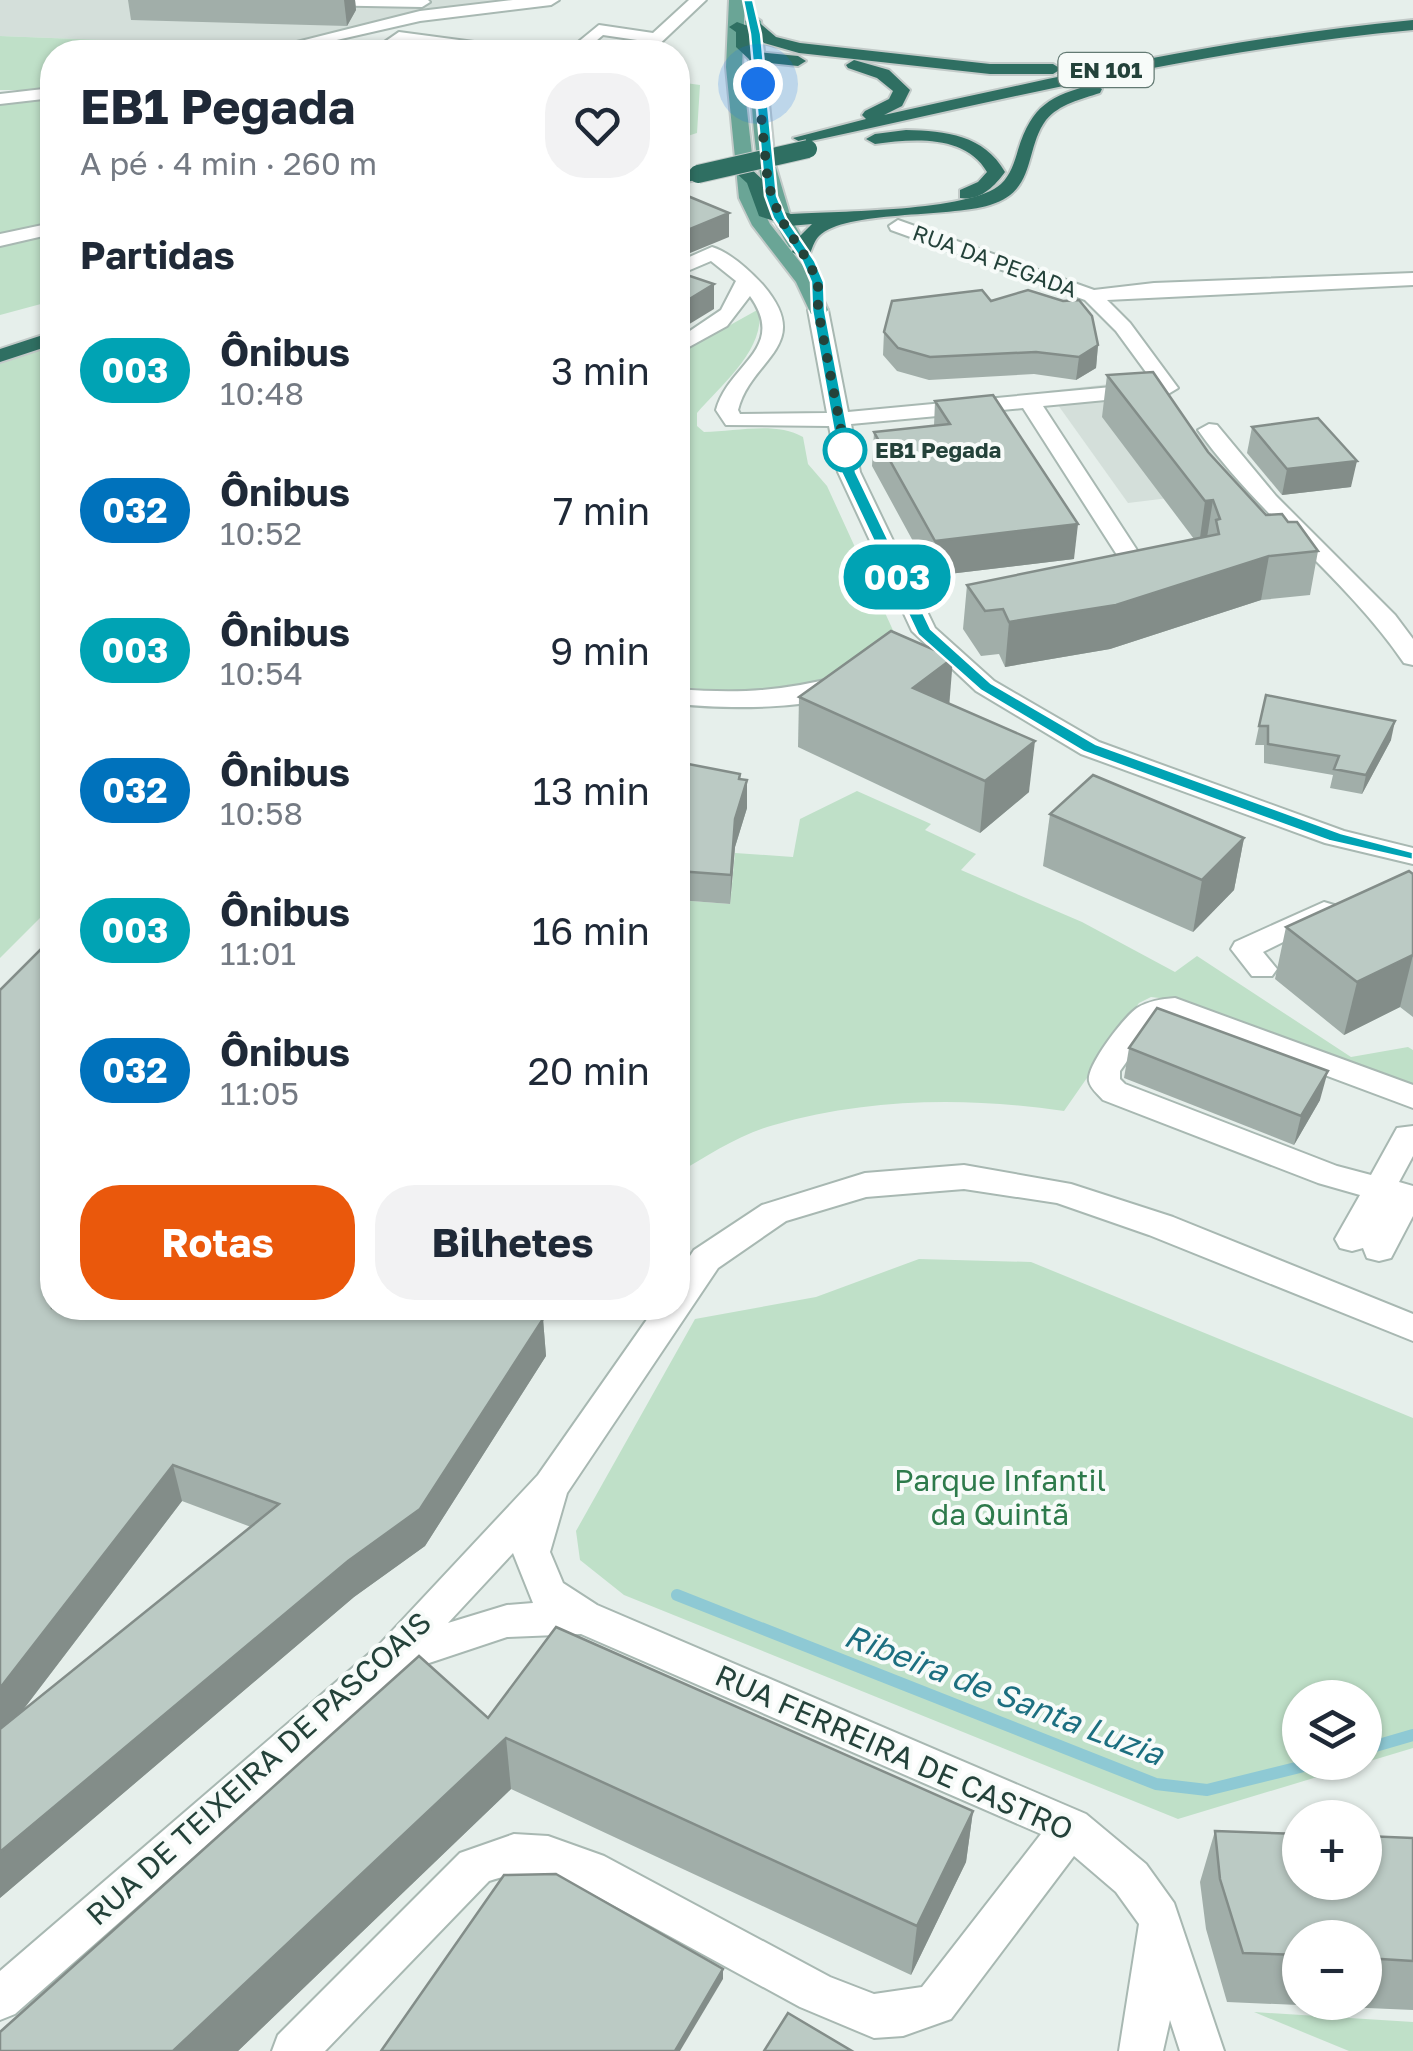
<!DOCTYPE html>
<html lang="pt">
<head>
<meta charset="utf-8">
<style>
	body { margin:0; font-family:"Golos Text",sans-serif; background:#f2f2f3; color:#1f2937; height:100vh; display:flex; flex-direction:column; font-size:38px; white-space:nowrap }
	* { box-sizing:border-box; margin:0 }
	p { font-size:32px; color:#747a83 }
	.icon { flex:none; width:55px; height:55px; fill:none; stroke:currentColor; stroke-width:2; stroke-linecap:round; stroke-linejoin:round }
	.map { position:relative; flex:1; overflow:hidden }
	.side { position:absolute; left:40px; top:40px; width:650px; height:1280px; display:flex; flex-direction:column; background:#fff; border-radius:40px; box-shadow:0 2px 8px #0004 }
	.side>* { flex:none }
	.badge { padding:0 20px; border-radius:32px; font-size:35px; line-height:65px }
	.tools { position:absolute; left:1282px; top:1680px; display:grid; gap:20px }
	.tools a { display:grid; place-items:center; width:100px; height:100px; border-radius:50%; background:#fff; box-shadow:0 2px 8px #0004; font-size:50px }
	.you { position:absolute; width:50px; height:50px; margin:-25px; border:8px solid #fff; border-radius:50%; background:#1a73e8; box-shadow:0 0 0 15px #1a73e833 }
	.map>.badge { position:absolute; translate:-50% -50%; box-shadow:0 0 0 5px #fff }
	h2 { padding:0 40px; font-size:38px; line-height:90px }
	.round { display:grid; place-items:center; flex:none; width:105px; height:105px; border-radius:40px; background:#f2f2f3 }
	.overview { display:flex; align-items:center; justify-content:space-between; height:170px; padding:0 40px }
	h1 { font-size:48px; font-weight:700; line-height:75px }
	.button { display:flex; gap:20px; margin-top:auto; padding:20px 40px }
	.button a { flex:1; height:115px; border-radius:40px; background:#ea580c; color:#fff; font-size:40px; font-weight:700; line-height:115px; text-align:center }
	.button a+a { background:#f2f2f3; color:#1f2937 }
	ul { padding:0; list-style:none }
	li { display:flex; align-items:center; gap:30px; height:140px; padding:0 40px }
	li div { flex:1 }
	li b { display:block; font-size:38px }
	li em { font-style:normal }
	li .badge { min-width:110px; font-weight:700; text-align:center }
	.map>svg:first-child { display:block }
</style>
</head>
<body>
<div class="map">
<svg width="1413" height="2051" viewBox="0 0 1413 2051">
	<rect width="100%" height="100%" fill="#e6efeb"/>
	<g fill="#d4dfda">
		<path d="M0,0H545L473,8L285,47L0,36Z"/>
		<path d="M1154,379L1242,489L1128,503L1048,391Z"/>
	</g>
	<g fill="#bfe0c8" fill-rule="evenodd">
		<path d="M0,36L285,47L263,52H52V90H0Z"/>
		<path d="M678,82L700,85L697,133L678,139Z"/>
		<path d="M52,96V227L18,236L52,231V301L0,315V103Z"/>
		<path d="M759,309C766,349 721,385 697,413V426L704,432C735,432 775,421 803,437L808,464L827,486L897,639C875,652 851,668 827,677C780,694 726,694 678,686V354Z"/>
		<path d="M52,346V906L0,958V364Z"/>
		<path d="M857,791L931,824L925,830L976,854L961,870L1082,922L1175,972L1197,956L1351,1057L1408,1047L1413,1050V1089L1167,999L1151,997L1139,1003L1064,1111C967,1097 869,1098 774,1125C740,1134 707,1156 678,1173V900L730,904L735,853L793,857L800,819Z"/>
		<path d="M919,1259L1031,1262L1413,1418V1748L1178,1819L624,1595L580,1560L576,1531L695,1319L816,1297ZM1300,1698H1365V1762H1300Z"/>
		<path d="M1254,2012L1413,2022V2051H1349Z"/>
	</g>
	<g fill="none" stroke-linecap="round" stroke-linejoin="round">
		<g stroke="#8ec9d4" stroke-width="12">
			<path d="M677,1595L1156,1784L1207,1790L1320,1762"/>
			<path d="M1365,1749L1413,1735"/>
		</g>
		<g stroke="#a8b8b2" stroke-width="4">
			<g id="minor">
				<path d="M303,0H428L430,2L422,7L311,5Z"/>
				<path d="M513,0H559L551,5L420,21L284,52H257L420,11Z"/>
				<path d="M689,0H706L651,52L635,51L644,41L603,35L583,52H566L599,25L653,33Z"/>
				<path d="M399,32L512,47L520,52H479L402,42L388,52H370Z"/>
				<path d="M52,88V98L0,104V94Z"/>
				<path d="M898,220L1094,290L1154,283L1413,273V285L1107,300L1130,323L1178,388L1168,394L1043,406L1146,564L1142,569H1126L1023,408L851,424L860,472L935,628L994,681L1099,742L1344,831L1413,848V864L1325,843L1081,754L976,691L912,631L838,472L829,426L726,425L716,410C728,364 788,349 750,296L727,326L678,353V339L721,310L736,281L711,261L678,275V262L712,247C731,253 749,270 763,285C815,346 751,358 738,410L740,414L827,413L808,310L818,304L828,310L848,412L1154,383L1116,331L1085,300L891,230L889,226Z"/>
				<path d="M52,223V234L0,246V234Z"/>
				<path d="M1209,424L1217,425L1276,496L1395,615L1413,639V665L1404,663C1345,577 1259,516 1198,430Z"/>
				<path d="M842,676L855,684C831,713 714,708 678,704V689C740,694 782,691 842,676Z"/>
				<path d="M1324,902L1334,905L1338,911L1334,917L1263,952L1277,969L1272,976H1252L1231,949L1235,942Z"/>
				<path d="M1175,998L1413,1085V1108L1172,1018L1152,1026L1120,1071V1079L1125,1084L1337,1166L1371,1175L1397,1128L1413,1126V1156L1399,1182L1413,1186V1216L1391,1258L1379,1261L1367,1258L1363,1248L1352,1251L1340,1248L1335,1239L1360,1195L1318,1183L1103,1100C1098,1094 1090,1088 1089,1081C1086,1066 1124,1017 1137,1008C1148,1001 1161,999 1175,998Z"/>
				<path d="M964,1165L1071,1184L1173,1217L1413,1314V1341L1149,1235L1057,1203L964,1189L866,1197L786,1221L718,1268L567,1493L550,1552L563,1583L597,1605L1086,1814L1146,1864L1174,1903L1224,2051H1180L1170,2020L1163,2051H1119L1139,1924L1116,1892L1074,1856L951,2019L903,2036L874,2038L800,2007L576,1885C544,1873 521,1870 489,1881L325,2051H272L278,2035L460,1853L514,1834L548,1836L604,1856L830,1977L874,1994L922,1987L1041,1834L581,1634L507,1637L405,1671L15,2014L0,2020V1971L378,1646L538,1475L655,1308H678V1274L694,1250L762,1205L865,1173ZM513,1553L533,1603L507,1605L448,1623Z"/>
			</g>
		</g>
		<g stroke="#c2cac8" stroke-width="4">
			<g id="major">
				<path d="M729,0H745L742,67L757,198L770,224L815,281L828,310L825,314H811L796,282L752,225L739,198L726,67Z"/>
				<path d="M753,16L761,21L775,164L791,218L805,243L796,249L789,247C745,179 756,98 745,21Z"/>
			</g>
		</g>
		<g stroke="#c2cac8" stroke-width="4">
			<g id="highway">
				<path d="M754,18L776,37L800,43L990,64H1053L1061,69L1053,74H990L799,53L764,43L752,30L756,52L798,56L806,61L798,66L751,61L736,47V32L729,27L737,22L748,26V20Z"/>
				<path d="M1413,20V30C1206,49 1005,99 802,143L793,138L866,119L862,115L865,111L889,99L893,91L877,78L848,68L846,65L854,60L889,70L910,90L902,106L884,115C1059,76 1233,37 1413,20Z"/>
				<path d="M1094,84L1102,89L1100,93C1082,99 1059,104 1046,120C1024,150 1037,191 990,205C947,218 846,210 819,236C814,241 812,249 809,256L802,258L792,252L797,239L812,224L789,226L759,216L747,183L735,172L738,168H750L764,181L774,209L791,214C837,211 970,212 1001,184C1010,176 1015,161 1018,150C1032,105 1050,96 1094,84Z"/>
				<path d="M906,130C946,131 984,135 1005,172C994,187 980,201 960,198V190L978,182L987,172C965,134 912,139 875,144L866,139L875,134Z"/>
				<path d="M698,169L707,174L704,178L678,184V174Z"/>
				<path d="M52,332V345L0,362V349Z"/>
			</g>
		</g>
		<use href="#minor" fill="#fff" fill-rule="evenodd"/>
		<use href="#major" fill="#6aa596" fill-rule="evenodd"/>
		<use href="#highway" fill="#2f6f62" fill-rule="evenodd"/>
		<g stroke="#c2cac8" stroke-width="20" stroke-linecap="butt">
			<path id="highway-bridge" d="M698,174L808,149"/>
		</g>
		<use href="#highway-bridge" stroke="#2f6f62" stroke-width="18"/>
	</g>
	<g fill="#a1aea9" fill-rule="evenodd">
		<path d="M128,0H355L356,10L347,26L131,20Z"/>
		<path d="M991,301L1098,345L1096,368L1076,380L1034,374L929,380L897,371L883,355L884,332Z"/>
		<path d="M1107,375L1208,452L1266,515L1288,522L1318,551L1310,595L1261,600L1110,649L1005,667L999,654L981,656L963,629L967,585L1194,539L1102,417Z"/>
		<path d="M935,401L1074,559L932,576L872,466L874,432L934,426Z"/>
		<path d="M1252,427L1351,487L1282,495L1247,453Z"/>
		<path d="M799,697L949,704L1029,792L980,833L798,747Z"/>
		<path d="M1259,726L1391,740L1362,794L1330,788L1333,775L1264,763V745H1255Z"/>
		<path d="M678,762L740,774V779L747,780V808L735,847L730,904L678,900Z"/>
		<path d="M1050,814L1244,838L1234,890L1193,932L1043,866Z"/>
		<path d="M1413,874V1017L1400,1007L1344,1035L1275,979L1286,927Z"/>
		<path d="M1129,1048L1320,1100L1294,1145L1124,1078Z"/>
		<path d="M52,1308L543,1319L546,1356L425,1546L354,1597L0,1898ZM182,1501L251,1527L23,1710Z"/>
		<path d="M488,1718L973,1811L966,1862L911,1975L511,1789L238,2051H0Z"/>
		<path d="M1215,1831L1413,1838V2010L1227,2002L1206,1929L1200,1882ZM1300,1938H1365V2002H1300Z"/>
	</g>
	<g fill="#838d89">
		<path d="M344,0H355L356,10L347,26Z"/>
		<path d="M729,213V237L678,258V234Z"/>
		<path d="M714,284V309L678,331V306Z"/>
		<path d="M1098,345L1096,368L1076,380L1079,357Z"/>
		<path d="M1357,461L1351,487L1282,495L1287,469Z"/>
		<path d="M1213,500L1206,544L1199,545L1205,501Z"/>
		<path d="M1078,524L1074,559L932,576L935,541Z"/>
		<path d="M1269,556L1261,600L1110,649L1005,667L1009,622Z"/>
		<path d="M953,658L949,708L913,688Z"/>
		<path d="M1395,721L1391,740L1362,794L1366,775Z"/>
		<path d="M1035,741L1029,792L980,833L985,781Z"/>
		<path d="M747,780V808L735,847L730,904L731,875L735,819Z"/>
		<path d="M1244,838L1234,890L1193,932L1202,880Z"/>
		<path d="M1413,955L1400,1007L1344,1035L1357,982Z"/>
		<path d="M1328,1071L1320,1100L1294,1145L1301,1116Z"/>
		<path d="M543,1319L546,1356L425,1546L354,1597L0,1898V1852Z"/>
		<path d="M173,1465L182,1501L0,1740V1688Z"/>
		<path d="M506,1738L511,1789L238,2051H173Z"/>
		<path d="M973,1811L966,1862L911,1975L917,1926Z"/>
		<path d="M723,1969V1979L680,2051H675Z"/>
	</g>
	<g fill="#bbcac4" stroke="#838d89" stroke-width="2.5">
		<path d="M678,192L729,213L678,234Z"/>
		<path d="M678,272L714,284L678,306Z"/>
		<path d="M982,290L991,301L1028,290L1063,301L1079,300L1092,316L1098,345L1079,357L1036,352L930,357L898,348L884,332L892,301Z"/>
		<path d="M1153,372L1208,452L1266,515L1282,514L1288,522H1297L1318,551L1269,556L1116,605L1009,622L1003,609L985,611L967,585L1219,534L1216,520L1220,519L1213,500L1205,501L1107,375Z"/>
		<path d="M993,395L1078,524L935,541L874,432L950,424L935,401Z"/>
		<path d="M1318,418L1357,461L1287,469L1252,427Z"/>
		<path d="M891,631L953,658L913,688L1035,741L985,781L799,697Z"/>
		<path d="M1266,695L1395,721L1366,775L1334,769L1339,756L1268,744V726H1259Z"/>
		<path d="M678,762L740,774L739,779L747,780L735,819L731,875L678,871Z"/>
		<path d="M1093,775L1244,838L1202,880L1050,814Z"/>
		<path d="M1409,871L1413,874V955L1357,982L1286,927Z"/>
		<path d="M52,938V1308H510L543,1319L420,1509L348,1561L0,1852V1729L279,1504L173,1465L0,1688V990Z"/>
		<path d="M1157,1008L1328,1071L1301,1116L1129,1048Z"/>
		<path d="M556,1627L973,1811L917,1926L506,1738L173,2051H0V2032L419,1656L488,1718Z"/>
		<path d="M1215,1831L1300,1834V1882H1365V1836L1413,1838V1961L1365,1958V1938H1300V1955L1243,1953L1220,1879Z"/>
		<path d="M556,1874L723,1969L675,2051H381L504,1875Z"/>
		<path d="M788,2013L852,2051H764Z"/>
	</g>
	<path fill="#00a3b4" stroke="#fff" stroke-width="2.5" d="M743,0H753L761,34L777,196L786,218L815,261L824,282L825,310L856,472L931,629L991,683L1096,744L1341,833L1413,852V860L1329,841L1084,752L980,690L918,635L841,472L812,310L811,282L802,261L773,218L765,196L750,34Z"/>
	<g fill="none" stroke-linecap="round" stroke-linejoin="round">
		<path stroke="#24423a" stroke-width="10" stroke-dasharray="0 18" d="M758,84L768,184L780,218L808,261L818,282V310L845,450"/>
	</g>
	<circle fill="#fff" stroke="#00a3b4" stroke-width="5" cx="845" cy="450" r="20"/>
	<g text-anchor="middle" stroke-width="8" stroke-linejoin="round" paint-order="stroke">
		<rect fill="#f7fbf9" stroke="#637a73" stroke-width="2.5" x="1058.5" y="53" width="95" height="34" rx="8"/>
		<g font-size="22" font-weight="bold" fill="#24423a">
			<text x="1106" y="78">EN 101</text>
		</g>
		<g font-size="22" fill="#24423a" stroke="#f7fbf9">
			<text transform="translate(995 261) rotate(20)" y="8">RUA DA PEGADA</text>
		</g>
		<g font-size="22" font-weight="bold" fill="#24423a" stroke="#f7fbf9" text-anchor="start">
			<text x="875" y="458">EB1 Pegada</text>
		</g>
		<g font-size="30" fill="#2d7a4b" stroke="#f7fbf9">
			<text x="1000" y="1491">Parque Infantil<tspan x="1000" dy="34">da Quintã</tspan></text>
		</g>
		<g font-size="30" fill="#24423a" stroke="#f7fbf9">
			<text transform="translate(894 1753) rotate(24)" y="10">RUA FERREIRA DE CASTRO</text>
			<text transform="translate(259 1769) rotate(-42)" y="10">RUA DE TEIXEIRA DE PASCOAIS</text>
		</g>
		<g font-size="32" font-style="italic" fill="#1c6f80" stroke="#f7fbf9">
			<text transform="translate(1004 1695) rotate(21)" y="11">Ribeira de Santa Luzia</text>
		</g>
	</g>
</svg>
<div class="tools">
<a><svg class="icon" aria-label="layers" viewBox="0 0 24 24"><path d="M12 4l9 5-9 5-9-5zM3 14l9 5 9-5"/></svg></a>
<a>+</a>
<a>−</a>
</div>
<div class="you" style="left:758px;top:84px"></div>
<b class="badge" style="left:897px;top:577px;background:#00a3b4;color:#fff">003</b>
<section class="side">
<div class="overview"><div><h1>EB1 Pegada</h1><p>A pé · 4 min · 260 m</p></div><a class="round"><svg class="icon" aria-label="heart" viewBox="0 0 24 24"><path d="M12 20l-8-8c-3-5 5-10 8-4 3-6 11-1 8 4z"/></svg></a></div>
<h2>Partidas</h2>
<ul>
<li><span class="badge" style="background:#00a3b4;color:#fff">003</span><div><b>Ônibus</b><p>10:48</p></div><em>3 min</em></li>
<li><span class="badge" style="background:#0072bc;color:#fff">032</span><div><b>Ônibus</b><p>10:52</p></div><em>7 min</em></li>
<li><span class="badge" style="background:#00a3b4;color:#fff">003</span><div><b>Ônibus</b><p>10:54</p></div><em>9 min</em></li>
<li><span class="badge" style="background:#0072bc;color:#fff">032</span><div><b>Ônibus</b><p>10:58</p></div><em>13 min</em></li>
<li><span class="badge" style="background:#00a3b4;color:#fff">003</span><div><b>Ônibus</b><p>11:01</p></div><em>16 min</em></li>
<li><span class="badge" style="background:#0072bc;color:#fff">032</span><div><b>Ônibus</b><p>11:05</p></div><em>20 min</em></li>
</ul>
<div class="button"><a>Rotas</a><a>Bilhetes</a></div>
</section>
</div>
</body>
</html>
